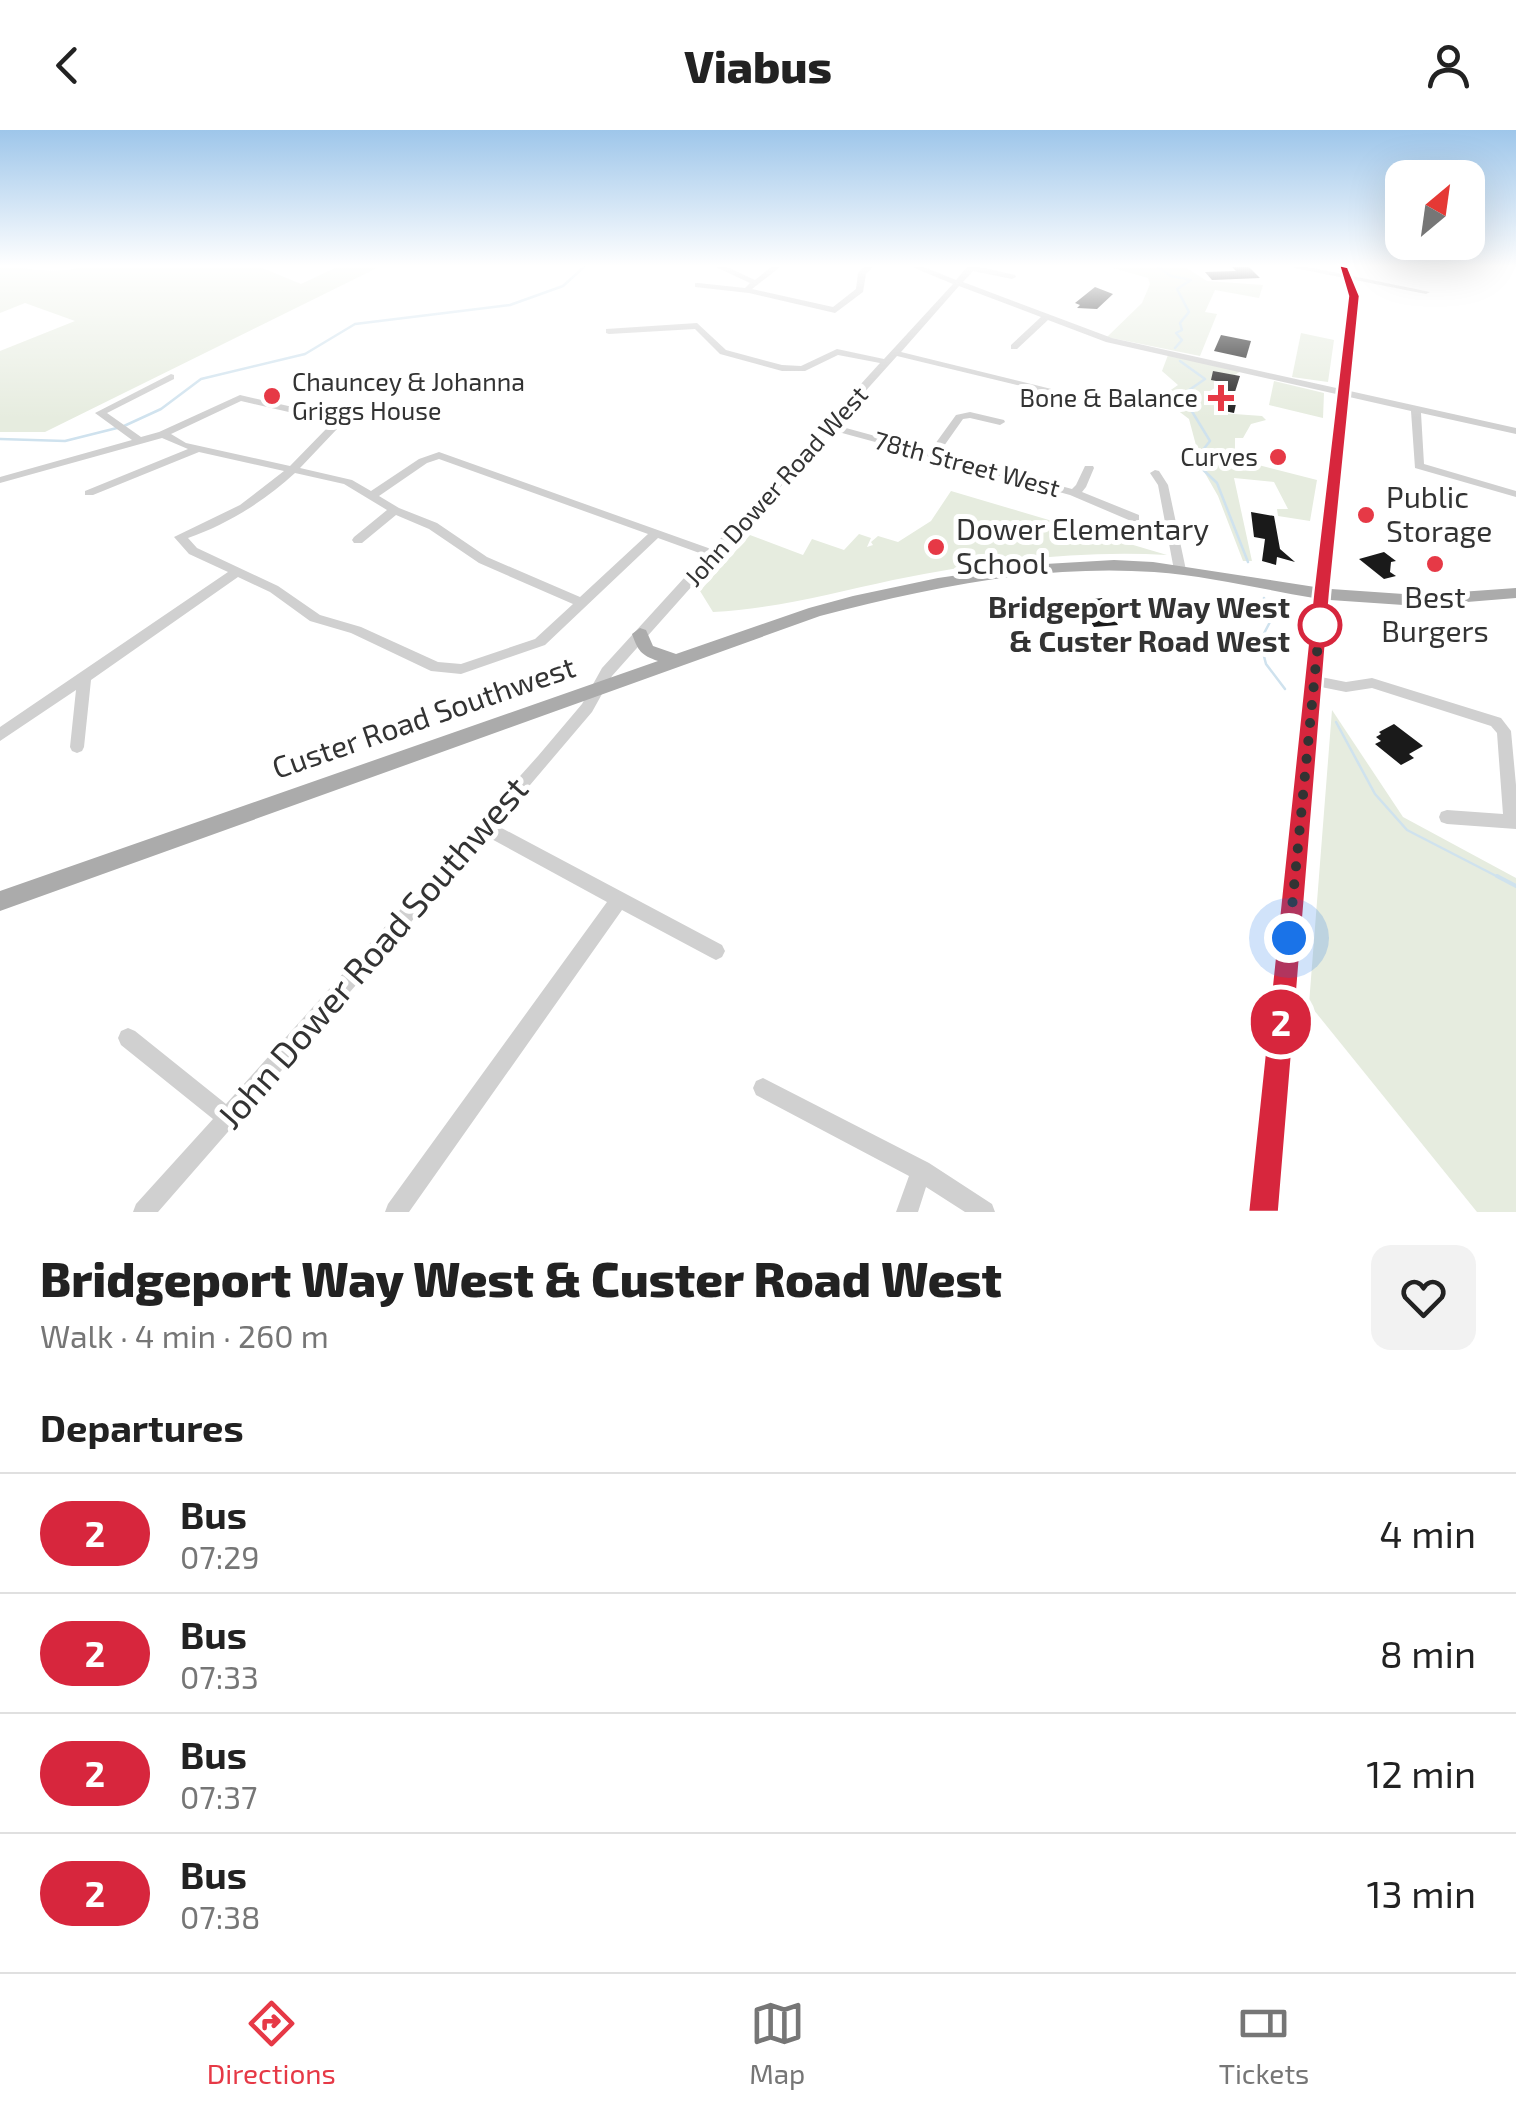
<!DOCTYPE html>
<html lang="en">
<head>
<meta charset="utf-8">
<style>
	body { margin:0; font-family:"Exo 2",sans-serif; background:#f2f2f2; color:#222; height:100vh; display:flex; flex-direction:column; font-size:38px; white-space:nowrap }
	* { box-sizing:border-box; margin:0 }
	p { font-size:32px; color:#767676 }
	.icon { flex:none; width:55px; height:55px; fill:none; stroke:currentColor; stroke-width:2; stroke-linecap:round; stroke-linejoin:round }
	.map { position:relative; height:1082px; overflow:hidden }
	.panel { display:flex; flex-direction:column; background:#fff; flex:1 }
	.panel>* { flex:none }
	.badge { padding:0 20px; border-radius:32px; font-size:35px; line-height:65px }
	.needle { width:65px; rotate:29deg }
	.fabs { position:absolute; left:1385px; top:30px; display:grid; gap:20px }
	.fabs a { display:grid; place-items:center; width:100px; height:100px; border-radius:20px; background:#fff; box-shadow:0 10px 40px #0002; font-size:50px }
	.you { position:absolute; width:50px; height:50px; margin:-25px; border:8px solid #fff; border-radius:50%; background:#1a73e8; box-shadow:0 0 0 15px #1a73e833 }
	.map>.badge { position:absolute; translate:-50% -50%; box-shadow:0 0 0 5px #fff }
	h2 { padding:0 40px; font-size:38px; line-height:90px }
	.round { display:grid; place-items:center; flex:none; width:105px; height:105px; border-radius:20px; background:#f2f2f2 }
	.head { display:flex; align-items:center; justify-content:space-between; height:170px; padding:0 40px }
	h1 { font-size:48px; font-weight:800; line-height:75px }
	ul { padding:0; list-style:none }
	li { display:flex; align-items:center; gap:30px; height:120px; padding:0 40px; border-top:2px solid #e0e0e0 }
	li div { flex:1 }
	li b { display:block; font-size:38px }
	li em { font-style:normal }
	li .badge { min-width:110px; font-weight:700; text-align:center }
	header { display:flex; justify-content:space-between; align-items:center; height:130px; padding:0 40px; background:#fff; font-size:45px; font-weight:800 }
	.menu { display:flex; justify-content:space-around; align-items:center; height:140px; border-top:2px solid #e0e0e0; background:#fff; font-size:28px; color:#767676 }
	.menu a { display:grid; justify-items:center; gap:5px }
	.menu .current { color:#e63946 }
	.map>svg:first-child { display:block }
</style>
</head>
<body>
<header><svg class="icon" aria-label="back" viewBox="0 0 24 24"><path d="M15 5l-7 7 7 7"/></svg>Viabus<svg class="icon" aria-label="person" viewBox="0 0 24 24"><circle cx="12" cy="8" r="4"/><path d="M4 21q1-7 8-7t8 7"/></svg></header>
<div class="map">
<svg width="1516" height="1082" viewBox="0 0 1516 1082">
	<rect width="100%" height="100%" fill="#fff"/>
	<g fill="#e6ecdf">
		<path d="M0,137C28,137 56,145 81,137H260L301,154L337,137H379L45,302H0V221L75,191L25,173L0,183Z"/>
		<path d="M1110,137H1185L1207,151L1263,155L1259,168L1215,160L1205,182L1217,184L1200,226L1107,207L1142,173L1150,154L1148,148Z"/>
		<path d="M1301,203L1334,210L1328,252L1292,247Z"/>
		<path d="M1168,225L1241,241L1210,261L1220,283L1262,286L1266,290L1251,294L1243,308H1235V329L1317,350L1310,391L1278,386L1277,379H1288L1274,352L1234,348L1252,431H1243L1218,366L1202,338L1189,289L1168,273L1165,264L1178,255L1162,241Z"/>
		<path d="M1274,251L1324,263L1323,288L1269,275Z"/>
		<path d="M951,361L1167,425C1075,420 983,432 893,450C833,463 775,479 713,482L700,461L750,405L803,425L812,409L844,420L859,404L871,408L867,417L873,415L871,412L878,406L898,412L931,391Z"/>
		<path d="M1332,580L1403,687L1516,748V1082H1477L1309,874Z"/>
	</g>
	<g fill="none" stroke-linecap="round" stroke-linejoin="round">
		<g stroke="#cfe2ee" stroke-width="2.5">
			<path d="M1158,137L1171,146L1191,150L1177,159L1189,182L1180,193L1182,200L1176,203L1182,210L1175,218"/>
			<path d="M1180,231L1205,249L1182,265L1210,311L1194,331L1217,353L1248,432"/>
			<path d="M124,296L161,279L201,249L305,224L355,194L510,175L563,156L584,137"/>
			<path d="M0,309L65,311L117,298"/>
			<path d="M1264,468L1271,490L1260,511L1266,534L1285,559"/>
			<path d="M1336,592L1375,664L1407,700L1502,749"/>
		</g>
		<path stroke="#cfe2ee" stroke-width="4" d="M1497,746L1516,756"/>
	</g>
	<g fill="#1a1a1a">
		<path d="M1232,137H1249L1260,148L1212,150L1205,142L1236,141Z"/>
		<path d="M1095,157L1113,164L1097,179L1077,178L1080,175L1075,173Z"/>
		<path d="M1221,205L1251,211L1246,228L1214,221Z"/>
		<path d="M1213,241L1240,246L1234,265H1238L1234,283L1215,279L1221,252L1211,250Z"/>
		<path d="M1251,382L1274,386L1280,419L1295,432L1277,427L1276,435L1262,431L1265,409L1254,407Z"/>
		<path d="M1384,422L1396,431L1391,432L1390,442L1396,446L1384,449L1359,429Z"/>
		<path d="M1102,468L1118,495L1094,497L1079,471Z"/>
		<path d="M1394,594L1423,616L1409,624L1414,628L1401,635L1375,614L1381,611L1376,607L1381,604L1379,602Z"/>
	</g>
	<g fill="none" stroke-linecap="round" stroke-linejoin="round">
		<g fill="#d0d0d0" fill-rule="evenodd">
			<path d="M716,137H727L755,150L771,137H780L752,159L833,177L856,159L858,143L864,137H873L866,144L863,162L835,183L749,163L695,157V153H698L745,158L750,153Z"/>
			<path d="M912,137H924L956,150L967,137H980L1015,145L1016,147L1012,149L973,141L963,152L1112,208L1516,298V304L1421,283L1424,334L1516,361V367L1415,338L1411,281L1106,212L1048,190L1017,219H1011V215L1041,187L959,156L901,222L1112,274V278L897,226L835,295L930,321L956,285L970,282L1004,290L1005,292L1000,295L970,288L963,289L939,323L1072,359L1076,355L1085,336H1093L1094,338L1086,357L1082,362L1139,385V391H1131L1070,365L831,300L612,546L592,582L496,695L722,815L725,821L722,827L716,830L710,827L622,780L409,1082H385L388,1074L607,772L486,706L158,1082H133L136,1074L213,989L121,915L118,908L121,901L128,898L135,901L226,974L538,626L582,574L602,538L705,425L658,408L545,515L461,544L431,541L351,503L310,491L270,462L238,447L91,550L84,617L82,621L77,623L72,621L70,617L76,560L0,611V597L228,442L189,424L174,407L240,375L284,341L199,322L93,365H85V361L188,319L162,308L0,353V347L132,310L95,283L171,244L174,245V249L107,283L141,307L159,302L240,265L337,287V299L300,338L352,350L371,361L419,329L439,322L711,419L880,233L838,225L805,241H782L720,224L695,199L609,204L606,203V199L697,193L726,220L782,235L801,236L837,219L884,229L953,154ZM241,271L328,291V297L290,336L186,313L171,304ZM439,329L648,404L580,467L487,427L437,393L399,378L379,366L427,333ZM295,343L344,354L387,380L354,407L352,410L354,413H362L396,385L429,399L479,433L573,474L535,509L461,534L438,532L361,497L320,485L278,456L197,418L188,408C228,394 263,372 295,343Z"/>
			<path d="M1289,137H1308L1430,162L1426,164Z"/>
			<path d="M1155,340L1159,341L1168,355L1186,440L1180,444L1174,440L1158,355L1150,343Z"/>
			<path d="M1316,546L1346,552L1372,548L1501,588L1511,601L1516,655V699L1447,694L1441,692L1439,687L1441,682L1447,680L1503,684L1497,603L1491,596L1372,558L1346,562L1311,555L1309,551L1311,547Z"/>
			<path d="M763,948L929,1033L992,1074L995,1082H965L926,1057L918,1082H896L909,1046L756,965L753,958L756,951Z"/>
		</g>
		<path fill="#ababab" fill-rule="evenodd" d="M1338,137H1348L1359,166L1331,459L1418,465L1516,458V468L1418,476L1330,470L1277,1082H1249L1314,468C1260,459 1208,446 1154,442C1041,434 928,458 820,486L0,781V761L658,531C641,525 638,521 632,504L640,498L646,500L653,516L676,524L809,478L853,466L938,448L1028,435L1114,430L1153,432L1315,457L1349,166Z"/>
	</g>
	<linearGradient id="sky" x2="0" y2="1"><stop stop-color="#9ec6ea"/><stop offset="0.47" stop-color="#fff"/><stop offset="1" stop-color="#fff" stop-opacity="0"/></linearGradient>
	<rect width="1516" height="289" fill="url(#sky)"/>
	<path fill="#d7263d" stroke="#fff" stroke-width="2.5" d="M1339,135L1348,137L1360,166L1330,464L1279,1082H1248L1313,464L1348,166Z"/>
	<g fill="none" stroke-linecap="round" stroke-linejoin="round">
		<path stroke="#333" stroke-width="10" stroke-dasharray="0 18" d="M1289,808L1320,492V495"/>
	</g>
	<g fill="#e63946" stroke="#fff" stroke-width="4">
		<circle cx="272" cy="266" r="10"/>
		<path d="M1216 253h10v10h10v10h-10v10h-10v-10h-10v-10h10z"/>
		<circle cx="1278" cy="327" r="10"/>
		<circle cx="1366" cy="385" r="10"/>
		<circle cx="936" cy="417" r="10"/>
		<circle cx="1435" cy="434" r="10"/>
	</g>
	<circle fill="#fff" stroke="#d7263d" stroke-width="5" cx="1320" cy="495" r="20"/>
	<g text-anchor="middle" stroke-width="10" stroke-linejoin="round" paint-order="stroke">
		<g font-size="25" fill="#333" stroke="#fff" text-anchor="end">
			<text x="292" y="261" text-anchor="start">Chauncey &amp; Johanna<tspan x="292" dy="29">Griggs House</tspan></text>
			<text x="1198" y="277">Bone &amp; Balance</text>
			<text x="1258" y="336">Curves</text>
		</g>
		<g font-size="25" fill="#333" stroke="#fff">
			<text transform="translate(967 334) rotate(15)" y="9">78th Street West</text>
			<text transform="translate(776 356) rotate(-48)" y="9">John Dower Road West</text>
		</g>
		<g font-size="30" fill="#333" stroke="#fff" text-anchor="start">
			<text x="1386" y="378">Public<tspan x="1386" dy="34">Storage</tspan></text>
			<text x="956" y="410">Dower Elementary<tspan x="956" dy="34">School</tspan></text>
			<text x="1435" y="478" text-anchor="middle">Best<tspan x="1435" dy="34">Burgers</tspan></text>
		</g>
		<g font-size="30" font-weight="bold" fill="#333" stroke="#fff" text-anchor="end">
			<text x="1290" y="488">Bridgeport Way West<tspan x="1290" dy="34">&amp; Custer Road West</tspan></text>
		</g>
		<g font-size="30" fill="#333" stroke="#fff">
			<text transform="translate(424 588) rotate(-19)" y="10">Custer Road Southwest</text>
		</g>
		<g font-size="35" fill="#333" stroke="#fff">
			<text transform="translate(373 823) rotate(-49)" y="12">John Dower Road Southwest</text>
		</g>
	</g>
</svg>
<div class="fabs">
<a><svg class="needle" viewBox="-14 -14 28 28"><path d="M0-13l5 13h-10z" fill="#e53935"/><path d="M0 13l5-13h-10z" fill="#767676"/></svg></a>
</div>
<div class="you" style="left:1289px;top:808px"></div>
<b class="badge" style="left:1281px;top:892px;background:#d7263d;color:#fff">2</b>
</div>
<section class="panel">
<div class="head"><div><h1>Bridgeport Way West &amp; Custer Road West</h1><p>Walk · 4 min · 260 m</p></div><a class="round"><svg class="icon" aria-label="heart" viewBox="0 0 24 24"><path d="M12 20l-8-8c-3-5 5-10 8-4 3-6 11-1 8 4z"/></svg></a></div>
<h2>Departures</h2>
<ul>
<li><span class="badge" style="background:#d7263d;color:#fff">2</span><div><b>Bus</b><p>07:29</p></div><em>4 min</em></li>
<li><span class="badge" style="background:#d7263d;color:#fff">2</span><div><b>Bus</b><p>07:33</p></div><em>8 min</em></li>
<li><span class="badge" style="background:#d7263d;color:#fff">2</span><div><b>Bus</b><p>07:37</p></div><em>12 min</em></li>
<li><span class="badge" style="background:#d7263d;color:#fff">2</span><div><b>Bus</b><p>07:38</p></div><em>13 min</em></li>
</ul>
</section>
<nav class="menu">
<a class="current"><svg class="icon" aria-label="directions" viewBox="0 0 24 24"><path d="M12 3l9 9-9 9-9-9zM9 14v-3h6M13 9l2 2-2 2"/></svg>Directions</a>
<a><svg class="icon" aria-label="map" viewBox="0 0 24 24"><path d="M3 6l6-2 6 2 6-2v14l-6 2-6-2-6 2zM9 4v14M15 6v14"/></svg>Map</a>
<a><svg class="icon" aria-label="tickets" viewBox="0 0 24 24"><path d="M3 7h18v10H3zM15 7v10"/></svg>Tickets</a>
</nav>
</body>
</html>
